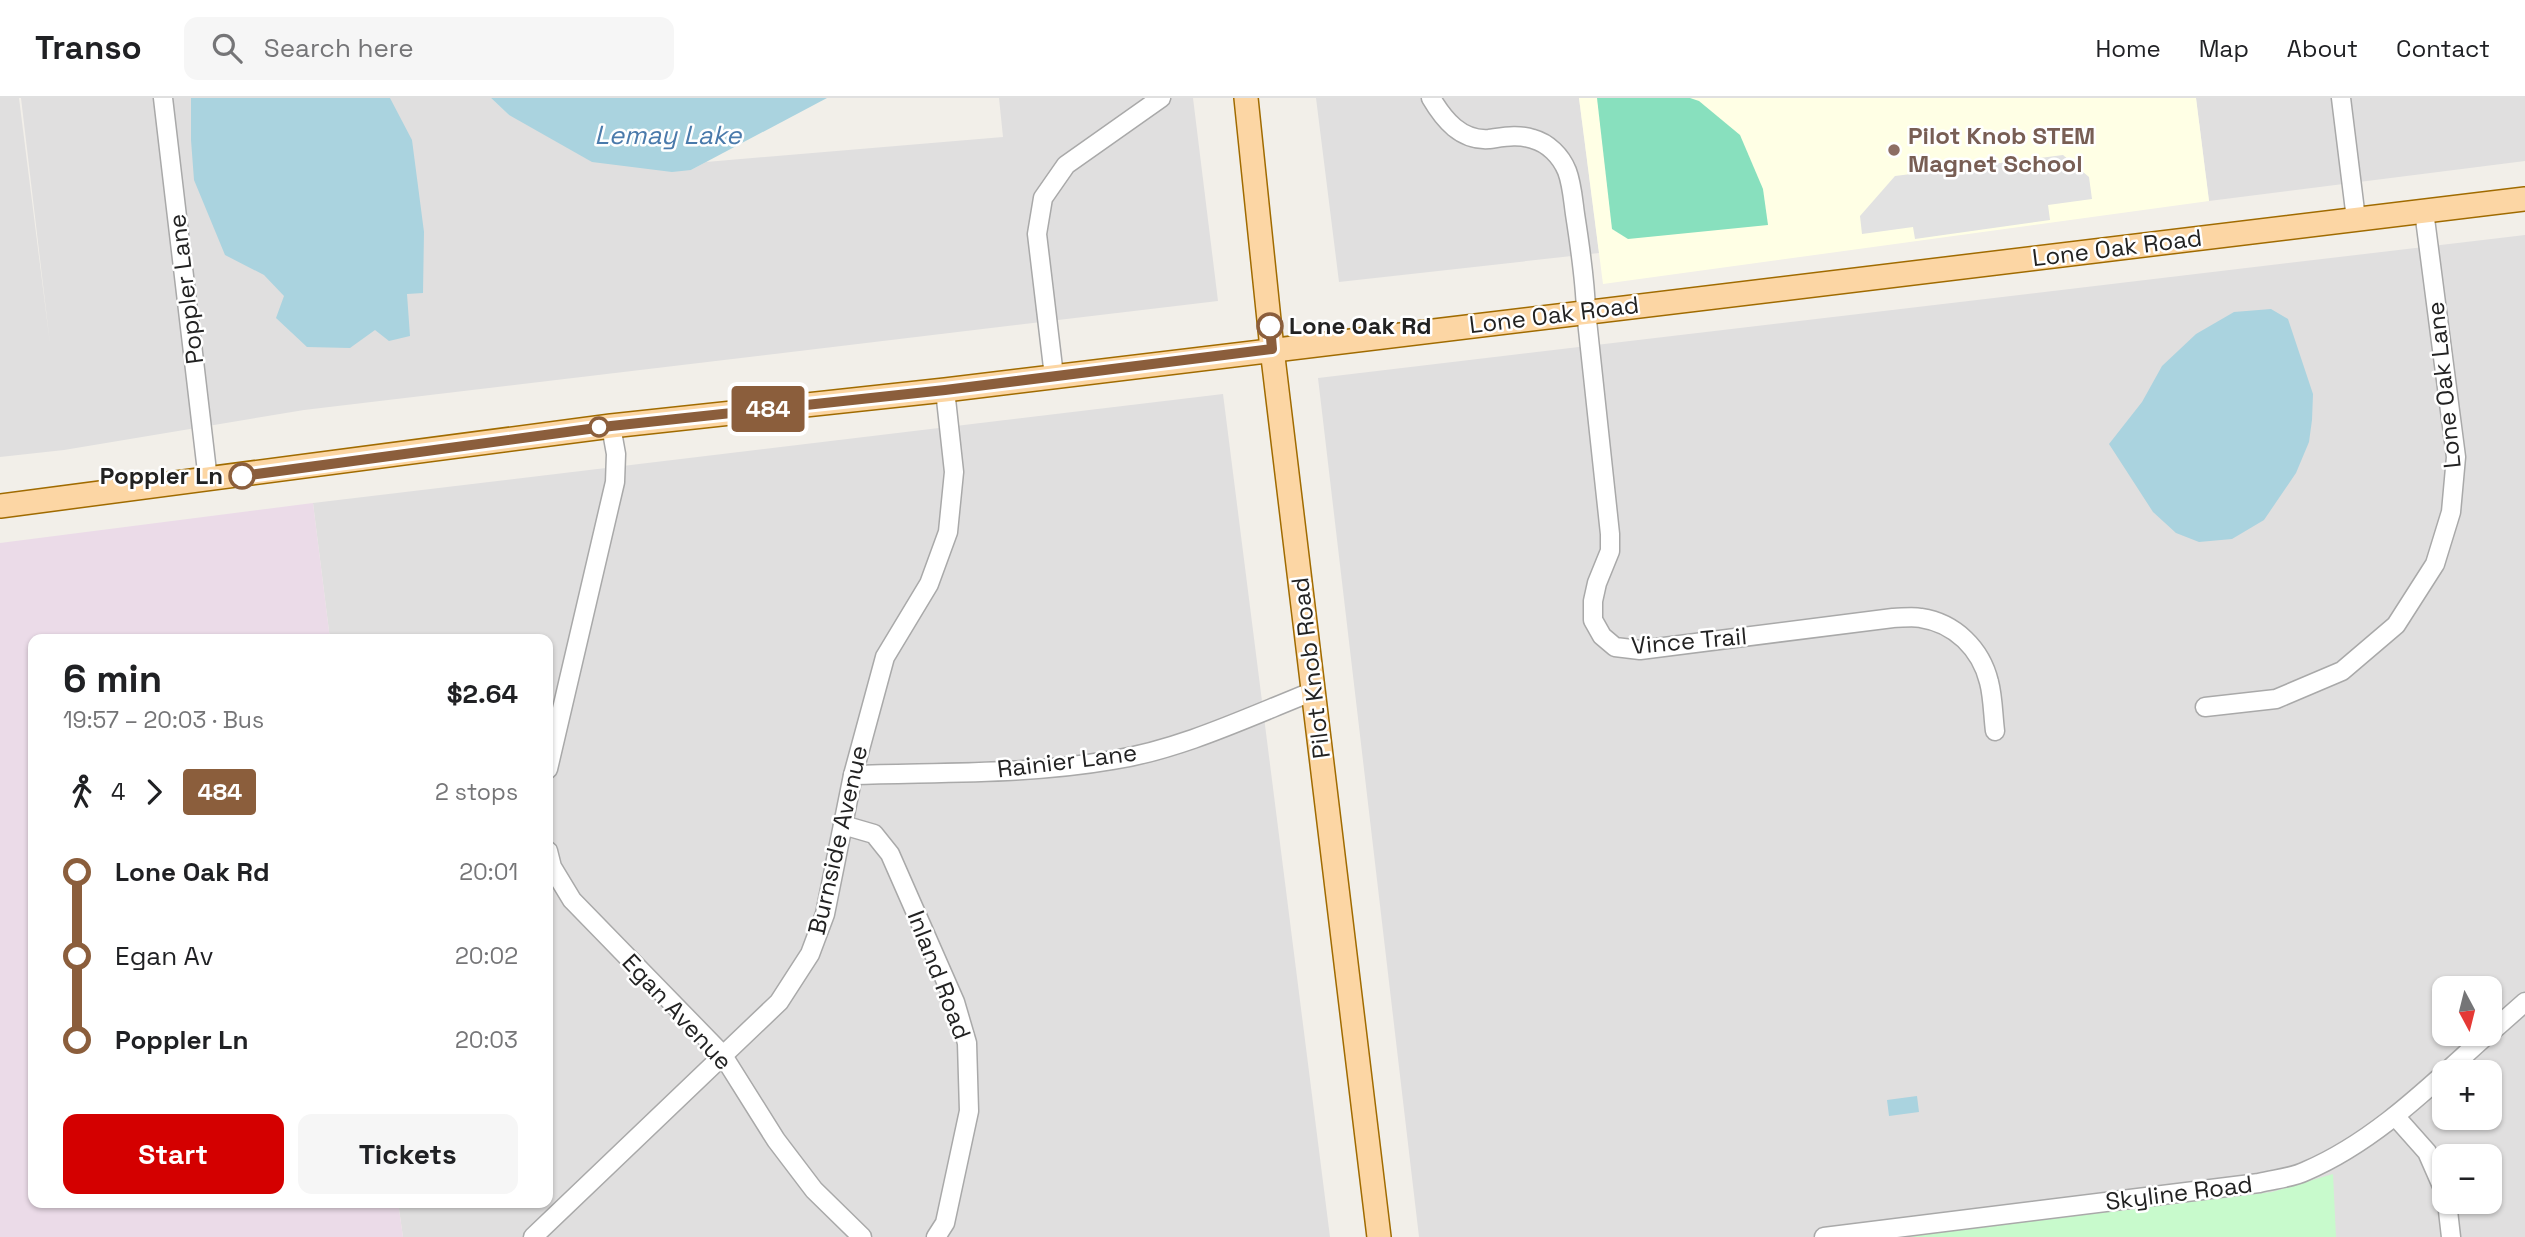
<!DOCTYPE html>
<html lang="en">
<head>
<meta charset="utf-8">
<style>
	body { margin:0; font-family:"Space Grotesk",sans-serif; background:#f6f6f6; color:#202124; height:100vh; display:flex; flex-direction:column; font-size:26px; white-space:nowrap }
	* { box-sizing:border-box; margin:0 }
	p { font-size:23px; color:#757577 }
	.icon { flex:none; width:38px; height:38px; fill:none; stroke:currentColor; stroke-width:2; stroke-linecap:round; stroke-linejoin:round }
	.map { position:relative; flex:1; overflow:hidden }
	.side { position:absolute; left:28px; top:536px; width:525px; height:574px; display:flex; flex-direction:column; background:#fff; border-radius:14px; box-shadow:0 2px 5px #0004 }
	.side>* { flex:none }
	.badge { padding:0 14px; border-radius:5px; font-size:24px; line-height:46px }
	.needle { width:46px; rotate:173deg }
	.tools { position:absolute; left:2432px; top:878px; display:grid; gap:14px }
	.tools a { display:grid; place-items:center; width:70px; height:70px; border-radius:14px; background:#fff; box-shadow:0 2px 5px #0004; font-size:35px }
	.map>.badge { position:absolute; translate:-50% -50%; box-shadow:0 0 0 4px #fff }
	.legs { display:flex; align-items:center; gap:10px; height:77px; padding:0 35px; font-size:23px }
	.legs p { margin-inline-start:auto }
	.head { display:flex; align-items:center; justify-content:space-between; height:119px; padding:0 35px }
	h1 { font-size:38px; font-weight:800; line-height:52px }
	.primary-button { display:flex; gap:14px; margin-top:auto; padding:14px 35px }
	.primary-button a { flex:1; height:80px; border-radius:14px; background:#d40000; color:#fff; font-size:28px; font-weight:800; line-height:80px; text-align:center }
	.primary-button a+a { background:#f6f6f6; color:#202124 }
	ul { padding:0 35px; list-style:none }
	li { display:flex; align-items:center; gap:24px; height:84px; font-size:26px }
	li i { display:grid; place-items:center; width:10px; height:100%; margin:0 9px; background:currentColor }
	li i::after { content:''; width:18px; height:18px; margin:-9px; border:5px solid; border-radius:50%; background:#fff }
	li p { margin-inline-start:auto }
	li:first-child i { background:linear-gradient(#0000 50%,currentColor 0) }
	li:last-child i { background:linear-gradient(currentColor 50%,#0000 0) }
	header { display:flex; align-items:center; gap:42px; box-sizing:border-box; height:98px; padding:0 35px; background:#fff; border-bottom:2px solid #e0e0e0 }
	header strong { font-size:33px }
	nav { display:flex; gap:38px; margin-inline-start:auto; font-size:24px }
	.search { width:490px; height:63px; background:#f6f6f6; display:flex; align-items:center; gap:18px; box-sizing:border-box; padding:0 24px; border-radius:14px; color:#757577; font-size:26px }
	.map>svg:first-child { display:block }
</style>
</head>
<body>
<header>
<strong>Transo</strong>
<div class="search"><svg class="icon" aria-label="search" viewBox="0 0 24 24"><circle cx="10" cy="10" r="6"/><path d="M15 15l6 6"/></svg>Search here</div>
<nav><a>Home</a><a>Map</a><a>About</a><a>Contact</a></nav>
</header>
<div class="map">
<svg width="2525" height="1139" viewBox="0 0 2525 1139">
	<rect width="100%" height="100%" fill="#f2efe9"/>
	<g fill="#e0dfdf" fill-rule="evenodd">
		<path d="M0,0H19L50,246L21,0H491L509,17L691,72L706,64L1003,39L999,0H1193L1218,203L304,312L64,352L0,359Z"/>
		<path d="M1316,0H1579L1599,155L1339,184Z"/>
		<path d="M2196,0H2525V63L2209,103Z"/>
		<path d="M2525,137V1139H1419L1318,280ZM2445,891H2490V936H2445ZM2445,975H2490V1020H2445ZM2445,1059H2490V1104H2445Z"/>
		<path d="M1223,296L1330,1139H403L398,1104H548V541H330L313,405Z"/>
	</g>
	<path fill="#ebdbe8" d="M313,405L330,541H33V1104H398L403,1139H0V445Z"/>
	<path fill="#ffffe5" d="M1579,0H2196L2209,103L1603,186Z"/>
	<path fill="#c8facc" d="M2333,1076L2336,1139H1903L2272,1094Z"/>
	<path fill="#88e0be" d="M1597,0H1690L1699,3L1740,37L1763,91L1768,127L1628,141L1612,131Z"/>
	<path fill="#e2e2e2" d="M2063,57L2089,79L2092,101L2048,107L2050,122L1915,141L1913,129L1862,136L1860,118L1895,78Z"/>
	<g fill="#aad3df">
		<path d="M191,0H390L412,42L424,134L423,195L407,196L410,238L389,243L375,232L350,250L307,249L276,220L284,198L264,177L225,157L194,82L191,42Z"/>
		<path d="M491,0H827L691,72L672,74L592,64L509,17Z"/>
		<path d="M2271,211L2288,221L2313,296L2312,322L2309,344L2296,375L2264,422L2232,441L2199,444L2176,435L2153,414L2109,346L2142,304L2162,268L2196,236L2234,214Z"/>
		<path d="M1917,998L1919,1014L1889,1018L1887,1002Z"/>
	</g>
	<g fill="none" stroke-linecap="round" stroke-linejoin="round">
		<g stroke="#a9a9a9" stroke-width="21">
			<g id="minor">
				<path d="M163,0L208,382"/>
				<path d="M1431,0C1444,22 1461,43 1489,41C1504,39 1518,36 1533,41C1548,45 1561,58 1567,73C1572,86 1573,102 1575,116C1580,148 1585,180 1586,213L1610,436V453L1597,485L1593,503V522L1602,538L1615,549L1640,552L1893,520C1902,520 1912,518 1921,520C1955,525 1981,551 1989,584C1993,599 1993,617 1995,633"/>
				<path d="M2341,0L2356,121"/>
				<path d="M1054,278L1037,136L1043,100L1066,67L1161,0"/>
				<path d="M2205,609L2276,601L2342,573L2396,527L2435,466L2451,414L2456,359L2424,113"/>
				<path d="M548,671L615,384L616,356L611,328"/>
				<path d="M853,677C939,674 1027,677 1113,662C1182,651 1248,619 1314,593"/>
				<path d="M843,727L874,736L890,756L955,904L967,945L969,1013L945,1125L936,1139"/>
				<path d="M548,753L552,769L572,802L722,956L776,1042L814,1092L862,1139"/>
				<path d="M2490,935L2525,904"/>
				<path d="M2395,1018L2427,1054L2445,1095"/>
				<path d="M2447,1104L2451,1139"/>
				<path d="M533,1139L779,904L810,856L825,816L853,677L885,559L929,486L948,434L954,374L945,292"/>
				<path d="M1824,1139L2259,1085C2274,1081 2292,1080 2306,1073C2376,1043 2432,986 2488,936"/>
			</g>
		</g>
		<g stroke="#a06b00" stroke-width="26">
			<g id="major">
				<path d="M1246,0L1272,251L1379,1139"/>
				<path d="M0,408L611,328L945,292L2525,101"/>
			</g>
		</g>
		<use href="#minor" stroke="#fff" stroke-width="18"/>
		<use href="#major" stroke="#fcd6a4" stroke-width="23"/>
	</g>
	<g fill="none" stroke-linecap="round" stroke-linejoin="round">
		<g stroke="#fff" stroke-width="16">
			<path id="line-1" d="M242,378L611,328L945,292L1272,251L1270,228"/>
		</g>
		<use href="#line-1" stroke="#8b5e3c" stroke-width="10"/>
	</g>
	<circle fill="#8d6e63" stroke="#fff" stroke-width="2.5" cx="1894" cy="52" r="7"/>
	<g fill="#fff" stroke="#8b5e3c" stroke-width="3.5">
		<circle cx="1270" cy="228" r="12"/>
		<circle cx="599" cy="329" r="9"/>
		<circle cx="242" cy="378" r="12"/>
	</g>
	<g text-anchor="middle" stroke-width="5" stroke-linejoin="round" paint-order="stroke">
		<g font-size="24" font-weight="bold" fill="#785e54" stroke="#fff" text-anchor="start">
			<text x="1908" y="46">Pilot Knob STEM<tspan x="1908" dy="28">Magnet School</tspan></text>
		</g>
		<g font-size="24" fill="#222" stroke="#fff">
			<text transform="translate(2117 150) rotate(-7)" y="8">Lone Oak Road</text>
			<text transform="translate(186 191) rotate(-97)" y="8">Poppler Lane</text>
			<text transform="translate(1554 217) rotate(-7)" y="8">Lone Oak Road</text>
			<text transform="translate(2444 287) rotate(-96)" y="8">Lone Oak Lane</text>
			<text transform="translate(1689 543) rotate(-5)" y="8">Vince Trail</text>
			<text transform="translate(1311 570) rotate(-97)" y="8">Pilot Knob Road</text>
			<text transform="translate(1067 663) rotate(-7)" y="8">Rainier Lane</text>
			<text transform="translate(838 742) rotate(-77)" y="8">Burnside Avenue</text>
			<text transform="translate(939 877) rotate(69)" y="8">Inland Road</text>
			<text transform="translate(677 914) rotate(47)" y="8">Egan Avenue</text>
			<text transform="translate(2179 1095) rotate(-7)" y="8">Skyline Road</text>
		</g>
		<g font-size="24" font-weight="bold" fill="#222" stroke="#fff" text-anchor="start">
			<text x="1289" y="236">Lone Oak Rd</text>
			<text x="223" y="386" text-anchor="end">Poppler Ln</text>
		</g>
		<g font-size="26" font-style="italic" fill="#4a7aab" stroke="#fff">
			<text x="668" y="46">Lemay Lake</text>
		</g>
	</g>
</svg>
<div class="tools">
<a><svg class="needle" viewBox="-14 -14 28 28"><path d="M0-13l5 13h-10z" fill="#e53935"/><path d="M0 13l5-13h-10z" fill="#757577"/></svg></a>
<a>+</a>
<a>−</a>
</div>
<b class="badge" style="left:768px;top:311px;background:#8b5e3c;color:#fff">484</b>
<section class="side">
<div class="head"><div><h1>6 min</h1><p>19:57 – 20:03 · Bus</p></div><b>$2.64</b></div>
<div class="legs"><svg class="icon" aria-label="walk" viewBox="0 0 24 24"><circle cx="13" cy="4" r="2"/><path d="M13 8l-2 6 4 7M11 14l-3 7M7 12l3-4h3l4 4"/></svg>4<svg class="icon" aria-label="forward" viewBox="0 0 24 24"><path d="M9 5l7 7-7 7"/></svg><b class="badge" style="background:#8b5e3c;color:#fff">484</b><p>2 stops</p></div>
<ul>
<li><i style="color:#8b5e3c"></i><b>Lone Oak Rd</b><p>20:01</p></li>
<li><i style="color:#8b5e3c"></i><span>Egan Av</span><p>20:02</p></li>
<li><i style="color:#8b5e3c"></i><b>Poppler Ln</b><p>20:03</p></li>
</ul>
<div class="primary-button"><a>Start</a><a>Tickets</a></div>
</section>
</div>
</body>
</html>
